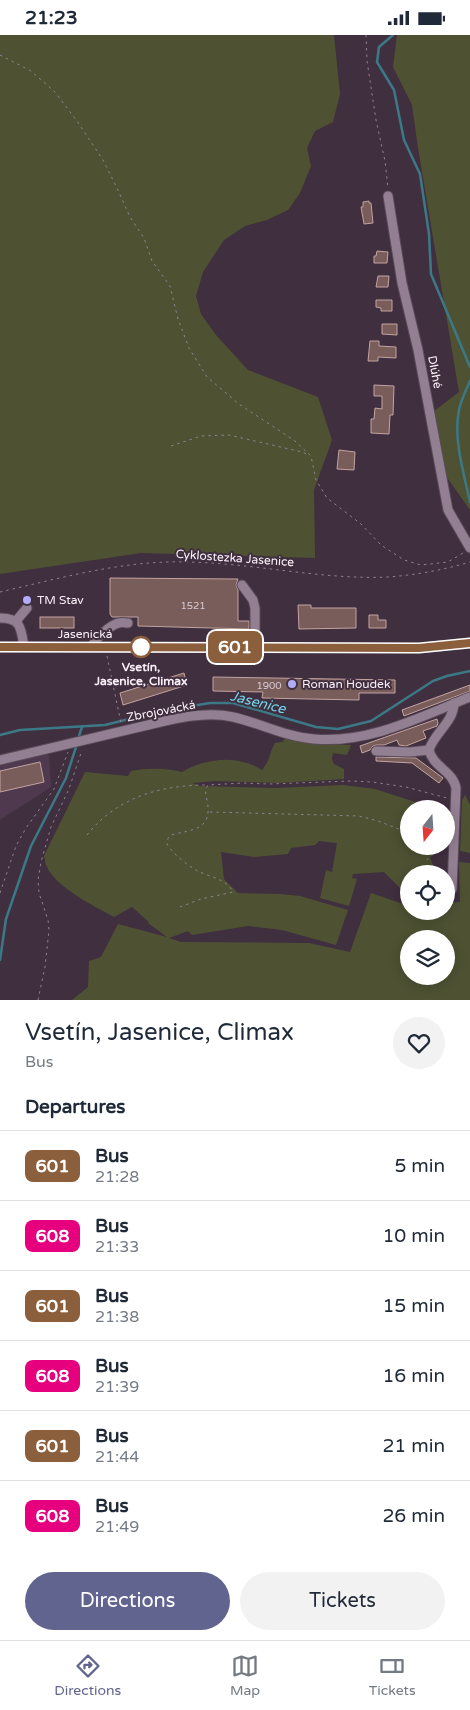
<!DOCTYPE html>
<html lang="en">
<head>
<meta charset="utf-8">
<style>
	body { margin:0; font-family:"Varela Round",sans-serif; background:#f2f2f3; color:#1f2937; height:100vh; display:flex; flex-direction:column; font-size:19px; white-space:nowrap }
	* { box-sizing:border-box; margin:0 }
	p { font-size:16px; color:#747a83 }
	.icon { flex:none; width:28px; height:28px; fill:none; stroke:currentColor; stroke-width:2; stroke-linecap:round; stroke-linejoin:round }
	.map { position:relative; height:965px; overflow:hidden }
	.sheet { display:flex; flex-direction:column; background:#fff; flex:1 }
	.sheet>* { flex:none }
	.badge { padding:0 10px; border-radius:8px; font-size:18px; line-height:32px }
	.needle { width:32px; rotate:197deg }
	.tools { position:absolute; left:400px; top:765px; display:grid; gap:10px }
	.tools a { display:grid; place-items:center; width:55px; height:55px; border-radius:50%; background:#fff; box-shadow:0 2px 12px #0003; font-size:25px }
	.map>.badge { position:absolute; translate:-50% -50%; box-shadow:0 0 0 2px #fff }
	h2 { padding:0 25px; font-size:19px; line-height:45px }
	.round { display:grid; place-items:center; flex:none; width:52px; height:52px; border-radius:26px; background:#f2f2f3 }
	.overview { display:flex; align-items:center; justify-content:space-between; height:85px; padding:0 25px }
	h1 { font-size:24px; font-weight:600; line-height:38px }
	.action { display:flex; gap:10px; margin-top:auto; padding:10px 25px }
	.action a { flex:1; height:58px; border-radius:30px; background:#61648e; color:#fff; font-size:20px; font-weight:600; line-height:58px; text-align:center }
	.action a+a { background:#f2f2f3; color:#1f2937 }
	ul { padding:0; list-style:none }
	li { display:flex; align-items:center; gap:15px; height:70px; padding:0 25px; border-top:1px solid #e0e1e3 }
	li div { flex:1 }
	li b { display:block; font-size:19px }
	li em { font-style:normal }
	li .badge { min-width:55px; font-weight:700; text-align:center }
	.status { display:flex; justify-content:space-between; align-items:center; height:35px; padding:0 25px; background:#fff; direction:ltr }
	.status svg { height:14px; fill:currentColor }
	.tabs { display:flex; justify-content:space-around; align-items:center; height:70px; border-top:1px solid #e0e1e3; background:#fff; font-size:14px; color:#747a83 }
	.tabs a { display:grid; justify-items:center; gap:2px }
	.tabs .current { color:#61648e }
	.map>svg:first-child { display:block }
</style>
</head>
<body>
<div class="status"><b>21:23</b><svg viewBox="0 0 49 12"><path d="M0 12V9h3v3zM5 12V6h3v6zM10 12V3h3v9zM15 12V0h3v12zM26 1h20v11H26zM47 4h2v5h-2z"/></svg></div>
<div class="map">
<svg width="470" height="965" viewBox="0 0 470 965">
	<rect width="100%" height="100%" fill="#402f3f"/>
	<path fill="#4e394e" d="M49,718L51,752L0,785V730Z"/>
	<g fill="#4e5233" fill-rule="evenodd">
		<path d="M0,0H334L340,59L333,87L315,96L307,113L311,131L300,158L288,175L267,185L245,191L224,205L203,237L196,261L201,279L216,300L248,335L318,362L332,405L314,455L315,523L141,518L0,539Z"/>
		<path d="M397,0H470V475L436,427L429,380L459,357L418,113L412,70L393,32Z"/>
		<path d="M286,703L309,708L351,710L347,720L333,718L332,724L334,729L344,734V744L278,748L215,746L192,748L200,751L276,753L343,750L375,754L437,774H409V811H446L430,822L436,839H409V862L384,837L353,839L352,843L357,844L349,871L320,863L326,835L332,837L337,808L319,806L315,810L291,813L288,819L254,822L221,817L224,844L238,858L280,859L300,861L348,875L336,910L282,895L248,891L192,900L188,896L169,903L181,907L309,908L350,917L371,858L403,869H409V876H446V868L460,867L459,827L470,828V965H72L88,952L89,926L101,922L118,889L167,902L148,888L149,887L132,872L114,882C94,871 57,853 47,832C45,829 45,824 44,821L85,737L128,741L131,736C149,733 164,733 182,737C206,723 237,719 262,735C271,724 269,718 275,708L282,707ZM409,904H446V941H409Z"/>
		<path d="M465,760L470,770V818L460,816L462,765Z"/>
	</g>
	<g fill="none" stroke-linecap="round" stroke-linejoin="round">
		<g stroke="#3c7987" stroke-width="2.5">
			<path d="M393,0L379,12L377,27L394,55L404,105L420,139L429,199L431,239L470,332"/>
			<path d="M470,346C466,355 461,365 459,375C453,404 464,439 470,467"/>
			<path d="M0,700L20,695L105,690L161,676L210,668H233L316,692L338,694L371,686L433,646L447,641L470,636"/>
			<path d="M78,704L82,692"/>
			<path d="M0,925L6,884L31,811L66,743L77,709"/>
		</g>
	</g>
	<g fill="#795d5b" stroke="#c3a4a2">
		<path d="M369,166V168H371L373,188L364,189L361,172H363V167Z"/>
		<path d="M377,216L388,217L387,228H374V221H376Z"/>
		<path d="M378,241H389L388,252H376Z"/>
		<path d="M376,265H392V276H381V273L376,272Z"/>
		<path d="M382,289H397V300L382,299Z"/>
		<path d="M370,306H379V311L396,312V323L378,322V326H368Z"/>
		<path d="M374,350L394,351L393,380H390L389,399L371,398V384H374L375,373L382,374V361H374Z"/>
		<path d="M339,415L355,417L354,435L337,434Z"/>
		<path d="M110,543L238,544L236,550L238,555V586H249V594L138,591V582H112L110,579Z"/>
		<path d="M298,570H311V573H356V593L299,594Z"/>
		<path d="M369,580H378V585H386V593H369Z"/>
		<rect x="40" y="582" width="34" height="11"/>
		<path d="M184,638L187,650L123,670L120,658Z"/>
		<path d="M213,642L395,645V658H359V665L262,663L263,657L213,656Z"/>
		<path d="M470,650V656L404,681L402,675Z"/>
		<path d="M437,684L438,688L437,691L423,696L426,703L406,711L399,710L397,705L384,710H376L373,711L370,715L362,718L360,711Z"/>
		<path d="M376,722L416,723L443,743L439,748L412,728L376,726Z"/>
		<path d="M40,727L44,747L0,757V736Z"/>
	</g>
	<g fill="none" stroke-linecap="round" stroke-linejoin="round">
		<g stroke="#5a4b59" stroke-width="11">
			<g id="minor">
				<path d="M388,161L402,248L418,315L448,475L470,513"/>
				<path d="M242,550L253,565L255,573V612"/>
				<path d="M0,583C21,583 21,593 24,612"/>
				<path d="M16,586L27,573"/>
				<path d="M0,612L419,613L470,608"/>
				<path d="M92,612C94,604 112,589 119,588C122,587 125,588 128,588"/>
				<path d="M376,716L410,717L429,715"/>
				<path d="M0,725L165,686C186,681 211,677 233,682C260,688 286,702 314,704C369,709 420,682 470,662"/>
				<path d="M452,854L456,753C453,736 433,732 429,715C434,698 454,687 454,668"/>
			</g>
		</g>
		<g stroke="#90818f" stroke-width="1" stroke-dasharray="2.5 4" stroke-linecap="butt">
			<path d="M366,0L367,26L376,85L385,126L388,153"/>
			<path d="M0,20L31,36L55,57L77,86L103,125L117,153L130,182L144,203L152,226L170,251L178,284L189,313L207,342L239,369L295,406L311,421L316,445L327,463L361,489L381,510L404,525L421,530L448,527L463,518"/>
			<path d="M171,411L201,401L229,400L302,417L309,420"/>
			<path d="M0,557C61,543 124,525 187,527C254,528 321,545 388,542C416,540 443,535 470,527"/>
			<path d="M107,621L121,688"/>
			<path d="M210,777L359,781L378,786L409,798"/>
			<path d="M87,800C117,762 161,750 207,750"/>
			<path d="M424,811L428,825"/>
			<path d="M0,858L16,811L26,793L54,754L68,717"/>
			<path d="M180,872L201,864L233,857C226,843 208,842 196,835C187,830 172,818 167,809L168,803L171,800C194,794 213,795 207,765C205,759 205,755 208,750L243,748L269,749L351,746L372,747L406,752L447,763"/>
			<path d="M38,965L45,932L49,895L48,885L39,858L38,845L41,827L51,792L69,754L82,715"/>
		</g>
		<use href="#minor" stroke="#937f92" stroke-width="9"/>
	</g>
	<g fill="none" stroke-linecap="round" stroke-linejoin="round">
		<g stroke="#fff" stroke-width="11">
			<path id="line" d="M0,612L419,613L470,608"/>
		</g>
		<use href="#line" stroke="#8b5e3c" stroke-width="8"/>
	</g>
	<g fill="#b2adf9" stroke="#402f3f" stroke-width="2">
		<circle cx="27" cy="565" r="5"/>
		<circle cx="292" cy="649" r="5"/>
	</g>
	<circle fill="#fff" stroke="#8b5e3c" stroke-width="2.5" cx="141" cy="612" r="10"/>
	<g text-anchor="middle" stroke-width="4" stroke-linejoin="round" paint-order="stroke">
		<g font-size="10" fill="#dacad2">
			<text x="193" y="574">1521</text>
			<text x="269" y="654">1900</text>
		</g>
		<g font-size="12" fill="#faeff9" stroke="#402f3f">
			<text transform="translate(435 337) rotate(79)" y="4">Dlúhé</text>
			<text transform="translate(235 523) rotate(4)" y="4">Cyklostezka Jasenice</text>
			<text x="85" y="603">Jasenická</text>
			<text transform="translate(161 676) rotate(-11)" y="4">Zbrojovácká</text>
		</g>
		<g font-size="12" fill="#faeff9" stroke="#402f3f" text-anchor="start">
			<text x="37" y="569">TM Stav</text>
			<text x="302" y="653">Roman Houdek</text>
		</g>
		<g font-size="12" font-weight="bold" fill="#faeff9" stroke="#402f3f">
			<text x="141" y="636">Vsetín,<tspan x="141" dy="14">Jasenice, Climax</tspan></text>
		</g>
		<g font-size="14" font-style="italic" fill="#73d4ea" stroke="#402f3f">
			<text transform="translate(258 667) rotate(14)" y="5">Jasenice</text>
		</g>
	</g>
</svg>
<div class="tools">
<a><svg class="needle" viewBox="-14 -14 28 28"><path d="M0-13l5 13h-10z" fill="#e53935"/><path d="M0 13l5-13h-10z" fill="#747a83"/></svg></a>
<a><svg class="icon" aria-label="locate" viewBox="0 0 24 24"><circle cx="12" cy="12" r="6"/><path d="M12 2v4M12 18v4M2 12h4M18 12h4"/></svg></a>
<a><svg class="icon" aria-label="layers" viewBox="0 0 24 24"><path d="M12 4l9 5-9 5-9-5zM3 14l9 5 9-5"/></svg></a>
</div>
<b class="badge" style="left:235px;top:612px;background:#8b5e3c;color:#fff">601</b>
</div>
<section class="sheet">
<div class="overview"><div><h1>Vsetín, Jasenice, Climax</h1><p>Bus</p></div><a class="round"><svg class="icon" aria-label="heart" viewBox="0 0 24 24"><path d="M12 20l-8-8c-3-5 5-10 8-4 3-6 11-1 8 4z"/></svg></a></div>
<h2>Departures</h2>
<ul>
<li><span class="badge" style="background:#8b5e3c;color:#fff">601</span><div><b>Bus</b><p>21:28</p></div><em>5 min</em></li>
<li><span class="badge" style="background:#e6007e;color:#fff">608</span><div><b>Bus</b><p>21:33</p></div><em>10 min</em></li>
<li><span class="badge" style="background:#8b5e3c;color:#fff">601</span><div><b>Bus</b><p>21:38</p></div><em>15 min</em></li>
<li><span class="badge" style="background:#e6007e;color:#fff">608</span><div><b>Bus</b><p>21:39</p></div><em>16 min</em></li>
<li><span class="badge" style="background:#8b5e3c;color:#fff">601</span><div><b>Bus</b><p>21:44</p></div><em>21 min</em></li>
<li><span class="badge" style="background:#e6007e;color:#fff">608</span><div><b>Bus</b><p>21:49</p></div><em>26 min</em></li>
</ul>
<div class="action"><a>Directions</a><a>Tickets</a></div>
</section>
<nav class="tabs">
<a class="current"><svg class="icon" aria-label="directions" viewBox="0 0 24 24"><path d="M12 3l9 9-9 9-9-9zM9 14v-3h6M13 9l2 2-2 2"/></svg>Directions</a>
<a><svg class="icon" aria-label="map" viewBox="0 0 24 24"><path d="M3 6l6-2 6 2 6-2v14l-6 2-6-2-6 2zM9 4v14M15 6v14"/></svg>Map</a>
<a><svg class="icon" aria-label="tickets" viewBox="0 0 24 24"><path d="M3 7h18v10H3zM15 7v10"/></svg>Tickets</a>
</nav>
</body>
</html>
